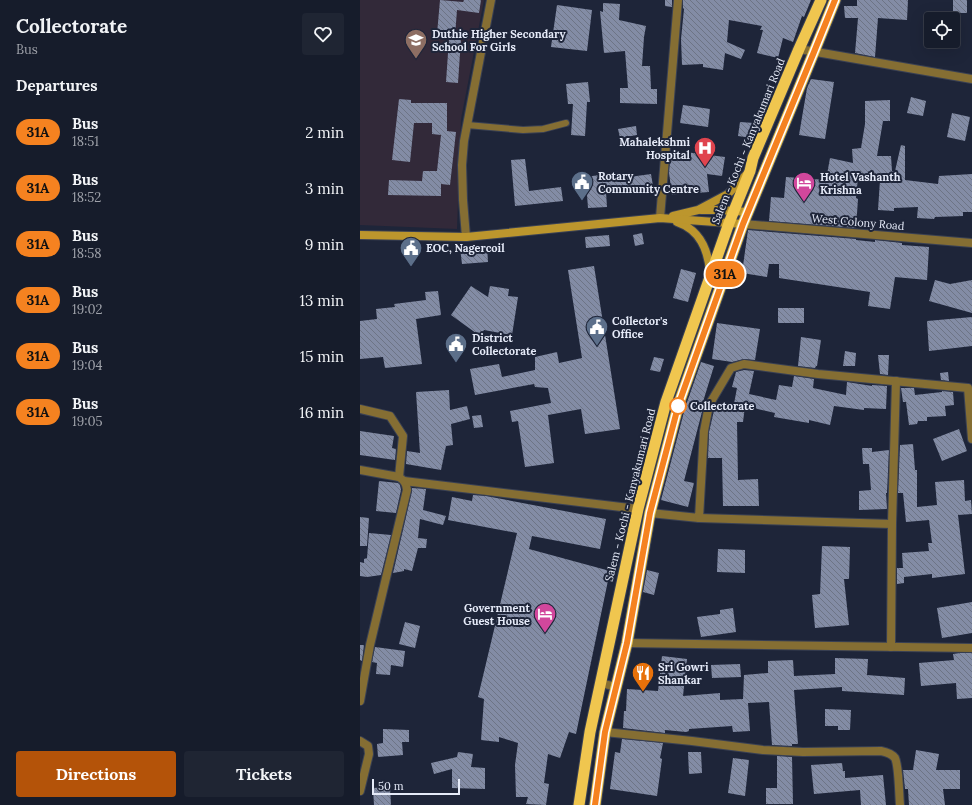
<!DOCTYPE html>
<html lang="en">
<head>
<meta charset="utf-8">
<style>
	body { margin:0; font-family:Lora,serif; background:#1f2533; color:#f1f3f6; height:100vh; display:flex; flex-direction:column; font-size:15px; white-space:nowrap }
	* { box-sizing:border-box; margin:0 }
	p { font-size:13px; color:#9ea1a9 }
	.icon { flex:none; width:22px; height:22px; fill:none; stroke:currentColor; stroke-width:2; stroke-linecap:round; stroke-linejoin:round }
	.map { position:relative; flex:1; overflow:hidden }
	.details { display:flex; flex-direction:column; background:#161c2b; width:360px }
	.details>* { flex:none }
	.badge { padding:0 8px; border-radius:13px; font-size:14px; line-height:26px }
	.tools { position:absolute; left:564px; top:12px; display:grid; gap:8px }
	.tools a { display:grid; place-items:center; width:36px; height:36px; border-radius:4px; background:#161c2b; box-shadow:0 4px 16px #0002,0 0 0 1px #353a47; font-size:20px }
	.scale { position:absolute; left:12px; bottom:10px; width:88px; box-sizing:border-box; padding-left:4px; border:2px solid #e5eaf8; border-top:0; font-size:11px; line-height:14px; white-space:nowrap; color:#e5eaf8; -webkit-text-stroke:3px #1e2539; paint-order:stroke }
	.map>.badge { position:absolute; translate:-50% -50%; box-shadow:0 0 0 2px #fff }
	h2 { padding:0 16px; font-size:15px; line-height:36px }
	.round { display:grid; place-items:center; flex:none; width:42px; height:42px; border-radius:4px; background:#1f2533 }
	.summary { display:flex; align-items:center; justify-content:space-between; height:68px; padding:0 16px }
	h1 { font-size:19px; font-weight:700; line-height:30px }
	.cta { display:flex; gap:8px; margin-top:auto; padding:8px 16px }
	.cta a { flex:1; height:46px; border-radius:4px; background:#b45309; color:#fff; font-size:16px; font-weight:700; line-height:46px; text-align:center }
	.cta a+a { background:#1f2533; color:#f1f3f6 }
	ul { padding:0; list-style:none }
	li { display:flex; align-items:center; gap:12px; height:56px; padding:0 16px }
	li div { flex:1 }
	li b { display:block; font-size:15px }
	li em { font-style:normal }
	li .badge { min-width:44px; font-weight:700; text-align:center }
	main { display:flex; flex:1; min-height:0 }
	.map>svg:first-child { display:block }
</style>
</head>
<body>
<main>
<section class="details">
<div class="summary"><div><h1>Collectorate</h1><p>Bus</p></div><a class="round"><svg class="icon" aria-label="heart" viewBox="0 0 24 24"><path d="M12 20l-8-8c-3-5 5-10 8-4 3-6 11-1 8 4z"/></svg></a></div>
<h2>Departures</h2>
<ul>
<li><span class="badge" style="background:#f58220;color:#111">31A</span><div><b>Bus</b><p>18:51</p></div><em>2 min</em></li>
<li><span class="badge" style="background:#f58220;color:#111">31A</span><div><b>Bus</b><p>18:52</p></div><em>3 min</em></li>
<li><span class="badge" style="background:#f58220;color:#111">31A</span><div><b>Bus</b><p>18:58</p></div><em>9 min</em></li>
<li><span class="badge" style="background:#f58220;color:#111">31A</span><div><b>Bus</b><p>19:02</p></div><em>13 min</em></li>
<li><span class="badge" style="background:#f58220;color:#111">31A</span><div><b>Bus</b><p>19:04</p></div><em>15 min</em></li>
<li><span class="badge" style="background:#f58220;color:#111">31A</span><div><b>Bus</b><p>19:05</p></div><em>16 min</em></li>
</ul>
<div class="cta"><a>Directions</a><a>Tickets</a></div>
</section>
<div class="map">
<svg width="612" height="805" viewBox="0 0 612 805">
	<defs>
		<pattern id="building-back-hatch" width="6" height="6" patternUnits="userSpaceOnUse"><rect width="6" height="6" fill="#838ca5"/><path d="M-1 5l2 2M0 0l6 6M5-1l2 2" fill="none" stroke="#6d7485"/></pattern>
	</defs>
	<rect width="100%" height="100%" fill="#1e2539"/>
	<path fill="#322939" d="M0,0H124L101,119L97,229L0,225Z"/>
	<g fill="url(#building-back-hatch)">
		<path d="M80,0L103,2L104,0H121L119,13L97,10L95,36L77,34Z"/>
		<path d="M305,0H312V7L305,6Z"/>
		<path d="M323,0H451L444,17L442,16L433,42L423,38L418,58L397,53L403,30H400L402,26L369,20L367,42L385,50L381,59L365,53L363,70L343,67V64L322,65L321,39L324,9L323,8Z"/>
		<path d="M497,0H548L547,20L518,18L515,57L495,53L498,18H485L484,6H497Z"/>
		<rect x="593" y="0" width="14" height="13"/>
		<path d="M243,3L260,4L259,20L286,26L284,37L282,66H290L291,89H297V104L260,103V88H268L265,51L244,53L240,11L243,12Z"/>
		<path d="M197,5L232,10L227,51L191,47Z"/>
		<path d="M89,39H101L98,83L86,82Z"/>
		<path d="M451,79L474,82L465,139L439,135L447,88Z"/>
		<path d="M228,82L230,102H227L225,136L211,135L213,104H208L206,84Z"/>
		<path d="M551,97L566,101L563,116L547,113Z"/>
		<path d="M39,99L51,100V103H87V131L96,132L90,185L81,184V196L28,195L29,180L62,181L63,171H77L81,135L72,134V123H54L50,162L32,160Z"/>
		<path d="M530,100V121H523L517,156H531L532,171H535L541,145L545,146V180L578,184L579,176L612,174V212H603V216L575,217L574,219L557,218L558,207L534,208V211L518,210L520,180H517V176L498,177L496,198L498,199L496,228L409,221L411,197L424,198L426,177L466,180L470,158L493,163L492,149L501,148L505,124V101Z"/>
		<path d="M323,105L350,109L348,127L320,123Z"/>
		<path d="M592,113L610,117L605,141L587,137Z"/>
		<path d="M380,122L394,123L392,138L378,136Z"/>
		<path d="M276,126L277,135L260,138L258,129Z"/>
		<path d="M325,152L365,157L362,176L347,174L349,192L312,195L309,173L310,159L324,161Z"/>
		<path d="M165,159L169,191L201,187L203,201L155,206L151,160Z"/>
		<path d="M254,173L255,179L291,174L293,186L246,192L247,207L228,208L227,195L220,196L218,178Z"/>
		<path d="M388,230L496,239V240L515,242V240L542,243V245L569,247L567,280L535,277L530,309L508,306L510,292L419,278V264H409L407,277L382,273Z"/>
		<path d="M282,233L284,244L275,246L273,235Z"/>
		<path d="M249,235L250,246L226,248L225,237Z"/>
		<path d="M127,246L128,262L102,264L100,248Z"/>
		<path d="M234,266L260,429L225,434L221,409L188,415L194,463L165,467L158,421L152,422L150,411L191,403L188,388L175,387L174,384L115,395L110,369L139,364L142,377L175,370V357L197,352L199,363L222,358L208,270Z"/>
		<path d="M321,269L336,273L328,302L313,298Z"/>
		<path d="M575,280L590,284L612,280V313L569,301Z"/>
		<path d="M111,286L128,297L130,286L149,289L148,296L158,297L152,335L124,330L120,336L91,315Z"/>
		<path d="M78,291L81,315L56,319L62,364L25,368L23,357L0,359V321L17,319L16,309L35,307L34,304L66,300L65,292Z"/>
		<rect x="418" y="308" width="26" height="15"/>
		<path d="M612,317V346L569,351L567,321Z"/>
		<path d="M357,323L400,329L395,360L384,359L372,362L352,359Z"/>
		<path d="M441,337L461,340L457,366H456L455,368L438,366Z"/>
		<path d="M485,351L496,353L495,366H483Z"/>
		<path d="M518,355H529L528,375L520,374Z"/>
		<path d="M294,357L304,359L300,372L290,370Z"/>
		<path d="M341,362L354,366L342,405H343L342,412L324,481L334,483L328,507L301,500L325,408Z"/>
		<path d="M384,370L394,371L389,394L416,400L419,385L432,387L434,376L454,379L453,388L486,395L487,382L512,386V385L527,386L526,409L504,408V410L474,406L470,425L449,420V423L414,417L415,413L385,406L383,422H377L378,480L398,479L399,506H363L362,458H348L349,432L355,406L373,409L377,388L372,387L376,372Z"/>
		<path d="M588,372L589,381L581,380L580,373Z"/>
		<path d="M541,388H554L555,395L582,392V391L593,392L594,405L585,406L586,416L567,417V421H558L557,424L549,425L546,402H543Z"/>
		<path d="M89,390L90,410L107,406L110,419L91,424L93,445L86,446L81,470L46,464L47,451L60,453L56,392Z"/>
		<path d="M121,415L123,427L114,428L112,416Z"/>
		<path d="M599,429L607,451L582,461L573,439Z"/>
		<path d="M0,431L34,436L32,448L36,449L35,460L0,455Z"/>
		<path d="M553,444L555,470H557V507L577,505L575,482L604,480L605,501L611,500L612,514L598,515L605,574L572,578V574L544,577V583L537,584V568H543L542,553L569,551L568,543H572L569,520L546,522L543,493H538L540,445Z"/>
		<path d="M502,448H512V452L529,450L527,493H526L527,509L499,510V491L511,490L509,464H503Z"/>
		<path d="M19,481L38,483L40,485L41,490L36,513L16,511Z"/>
		<path d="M52,488L66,489L63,510L86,516L83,525L60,519L58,538L67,539L66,548H58L52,571L44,569V571L33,573L52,491Z"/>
		<path d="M113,495L126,496L246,519L240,549L172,536L169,549L250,571L216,734L209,732L200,758L188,754L184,783L189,784L186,805L166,804L168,797H156L155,765L158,743L139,737V742L121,740L124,699L118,697L157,533L88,520L92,497L112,501Z"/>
		<path d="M0,517L9,518L7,546H0Z"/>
		<path d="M9,533L31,535L21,575L7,577L0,576V562L4,563V559L7,558Z"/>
		<path d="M462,546L490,547L489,579H484L489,625L455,628L452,595L460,594Z"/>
		<path d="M358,549L385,550V573L357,572Z"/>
		<path d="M287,570L299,573L294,595L283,592Z"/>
		<path d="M612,602V633L582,638L577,608Z"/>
		<path d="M373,608L376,632L341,637L337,617L360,614V610Z"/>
		<path d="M45,622L60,626L55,648L39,644Z"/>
		<path d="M0,645H4L2,661L0,660Z"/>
		<path d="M15,647L45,651L43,667L31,665L30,675L16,674L17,663L12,662Z"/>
		<path d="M600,653H612V698L597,699L596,683L561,686L559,663L594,660L593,654Z"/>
		<path d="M302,656L327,659L323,696L360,693V700L383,699L384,675L408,673V661L433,660L434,676L475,674V658L508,659L507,675L545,678L544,695L514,693L482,691V687L434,690L438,744H432V746L412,745L409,702L388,703L390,731L373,732L372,726L329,729V731L326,732L305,730V733L263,728L264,711H266L267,689L298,691Z"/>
		<path d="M380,664L381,677L352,678L351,665Z"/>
		<path d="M465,709L491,710L490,730H478V726H465Z"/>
		<path d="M23,729L49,730V742H42L43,755L18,757L17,744L23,743Z"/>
		<path d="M262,739L303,743L300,758L302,759L297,796L250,789L255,752L260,753Z"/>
		<path d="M556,750L579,754L576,770H600V789H583L585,805H549L548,789H545L543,770H553Z"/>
		<path d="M98,752L113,754L111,767L125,768V789L92,788V769L74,774L71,763L97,757Z"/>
		<path d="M328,752H341L342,773L329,774Z"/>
		<path d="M417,756L432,757L433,804H406V788H417Z"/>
		<path d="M373,758L389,760L385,796L368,793Z"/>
		<path d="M482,763L483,771H485V778L523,775L526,805H501L500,790L454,794L451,765Z"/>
		<path d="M30,787L31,805H14L13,788Z"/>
	</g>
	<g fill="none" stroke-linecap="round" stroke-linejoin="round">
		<g stroke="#3a4154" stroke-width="8">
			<path id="service" d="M107,125L163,130L183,129L206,123"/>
		</g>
		<g stroke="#3a4154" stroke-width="10">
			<g id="minor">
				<path d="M439,49L612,79"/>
				<path d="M300,218L318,0"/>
				<path d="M383,224L612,243"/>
				<path d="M106,237L103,200L102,165L104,141L131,0"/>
				<path d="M0,409L30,416L43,436L39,477"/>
				<path d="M0,470L39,477L44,481L46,485L47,490L10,645L0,701"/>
				<path d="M44,481L278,509"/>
				<path d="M290,513L339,518L344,431L349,405L371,368L384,364L458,374L608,388L612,439"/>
				<path d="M339,518L532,524"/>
				<path d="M267,643L612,648"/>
				<path d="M531,647L532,524L536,381"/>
				<path d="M241,683L256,687"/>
				<path d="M245,732L332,741L403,750L443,752L521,751C526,752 532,754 535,758C539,766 539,795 540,805"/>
				<path d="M0,741L8,746L9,754L0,791"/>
			</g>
		</g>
		<g stroke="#3a4154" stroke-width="10">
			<g id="secondary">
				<path d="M341,210H360L388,212"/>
				<path d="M313,216L338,210L368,194L386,175"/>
				<path d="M317,222C340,230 348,249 350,272"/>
				<path d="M0,235L106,237L300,218L383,224"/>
			</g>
		</g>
		<g stroke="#3a4154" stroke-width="13">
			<g id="trunk">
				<path d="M219,805L230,732L278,509L306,402L369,223L390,171L393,158L439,49L461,0"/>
				<path d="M235,805L245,732L267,643L290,513L319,403L383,224L454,52L475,0"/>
			</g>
		</g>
		<use href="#service" stroke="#856e33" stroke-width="6"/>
		<use href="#minor" stroke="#856e33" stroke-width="8"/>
		<use href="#secondary" stroke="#bc962d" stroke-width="8"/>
		<use href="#trunk" stroke="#f0c64f" stroke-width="11"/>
	</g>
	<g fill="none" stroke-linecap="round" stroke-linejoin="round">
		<g stroke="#fff" stroke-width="9">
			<path id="line" d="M235,805L245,732L267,643L290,513L319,403L383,224L454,52L475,0"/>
		</g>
		<use href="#line" stroke="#f58220" stroke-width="6"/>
	</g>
	<defs>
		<g id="school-pin" transform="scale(1.15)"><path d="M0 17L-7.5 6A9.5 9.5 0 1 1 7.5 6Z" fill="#8d6e63" stroke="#1e2539"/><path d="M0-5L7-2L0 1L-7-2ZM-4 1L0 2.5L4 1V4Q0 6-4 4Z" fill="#fff"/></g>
		<g id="hospital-pin" transform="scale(1.15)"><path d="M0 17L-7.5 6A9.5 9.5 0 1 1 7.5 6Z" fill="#e0444e" stroke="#1e2539"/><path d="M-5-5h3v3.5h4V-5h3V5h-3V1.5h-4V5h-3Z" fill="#fff"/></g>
		<g id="civic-pin" transform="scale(1.15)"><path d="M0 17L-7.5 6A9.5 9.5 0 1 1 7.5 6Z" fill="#5c6f8a" stroke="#1e2539"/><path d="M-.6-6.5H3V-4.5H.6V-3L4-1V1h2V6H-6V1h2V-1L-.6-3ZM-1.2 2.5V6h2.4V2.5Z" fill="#fff"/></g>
		<g id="hotel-pin" transform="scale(1.15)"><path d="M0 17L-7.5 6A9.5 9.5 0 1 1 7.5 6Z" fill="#d1479c" stroke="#1e2539"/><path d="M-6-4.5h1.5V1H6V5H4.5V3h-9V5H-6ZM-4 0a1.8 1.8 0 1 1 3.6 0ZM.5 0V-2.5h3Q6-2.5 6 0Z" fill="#fff"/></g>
		<g id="restaurant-pin" transform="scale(1.15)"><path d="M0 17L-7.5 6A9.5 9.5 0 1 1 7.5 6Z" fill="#e8710a" stroke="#1e2539"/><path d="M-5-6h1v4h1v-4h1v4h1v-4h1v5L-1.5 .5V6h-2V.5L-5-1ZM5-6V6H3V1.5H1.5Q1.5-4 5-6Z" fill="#fff"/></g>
	</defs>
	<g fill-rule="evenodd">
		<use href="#school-pin" x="56" y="40"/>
		<use href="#hospital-pin" x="345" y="148"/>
		<use href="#civic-pin" x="222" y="182"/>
		<use href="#hotel-pin" x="444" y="183"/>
		<use href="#civic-pin" x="51" y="248"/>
		<use href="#civic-pin" x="237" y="327"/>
		<use href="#civic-pin" x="96" y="344"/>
		<use href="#hotel-pin" x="185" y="614"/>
		<use href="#restaurant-pin" x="283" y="673"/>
	</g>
	<circle fill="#fff" stroke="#f58220" stroke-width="2" cx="318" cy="406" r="8"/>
	<g text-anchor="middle" stroke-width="4" stroke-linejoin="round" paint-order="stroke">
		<g font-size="11" font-weight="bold" fill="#e5eaf8" stroke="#1e2539" text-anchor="start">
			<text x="72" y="38">Duthie Higher Secondary<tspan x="72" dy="13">School For Girls</tspan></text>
			<text x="330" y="146" text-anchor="end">Mahalekshmi<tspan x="330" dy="13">Hospital</tspan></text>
			<text x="238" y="180">Rotary<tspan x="238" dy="13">Community Centre</tspan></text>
			<text x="460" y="181">Hotel Vashanth<tspan x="460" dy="13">Krishna</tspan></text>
			<text x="66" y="252">EOC, Nagercoil</text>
			<text x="252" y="325">Collector's<tspan x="252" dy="13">Office</tspan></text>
			<text x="112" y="342">District<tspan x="112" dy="13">Collectorate</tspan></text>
			<text x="170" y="612" text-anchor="end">Government<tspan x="170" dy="13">Guest House</tspan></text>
			<text x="298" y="671">Sri Gowri<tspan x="298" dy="13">Shankar</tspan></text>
		</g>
		<g font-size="11" fill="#e5eaf8" stroke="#1e2539">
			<text transform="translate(388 141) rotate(-68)" y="4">Salem - Kochi - Kanyakumari Road</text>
			<text transform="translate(498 222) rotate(5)" y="4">West Colony Road</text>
			<text transform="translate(270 495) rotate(-76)" y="4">Salem - Kochi - Kanyakumari Road</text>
		</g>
		<g font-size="11" font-weight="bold" fill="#e5eaf8" stroke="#1e2539" text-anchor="start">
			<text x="330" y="410">Collectorate</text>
		</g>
	</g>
</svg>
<div class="tools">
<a><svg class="icon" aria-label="locate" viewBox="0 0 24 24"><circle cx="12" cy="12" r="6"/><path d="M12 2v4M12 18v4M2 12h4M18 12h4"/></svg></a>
</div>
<div class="scale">50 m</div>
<b class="badge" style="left:365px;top:274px;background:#f58220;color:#111">31A</b>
</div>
</main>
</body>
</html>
